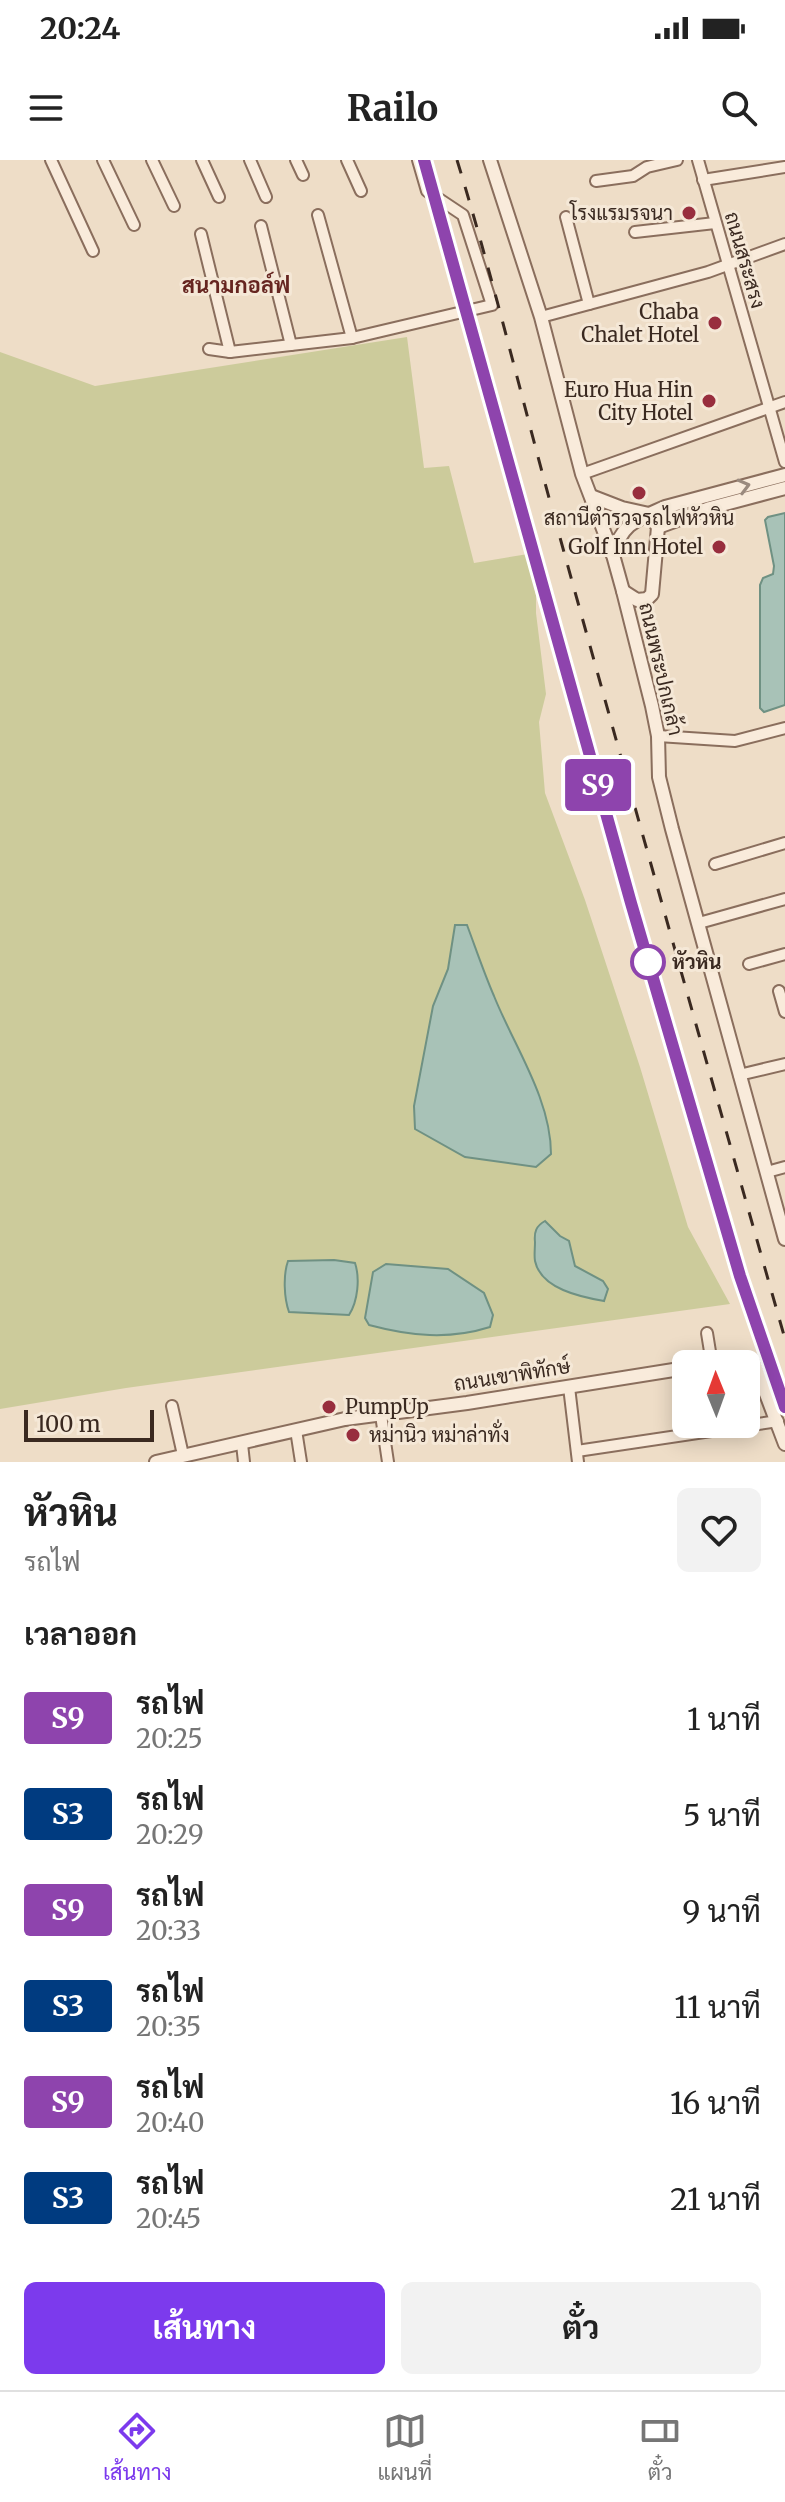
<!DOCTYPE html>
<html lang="th">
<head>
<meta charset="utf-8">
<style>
	body { margin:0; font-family:Merriweather,Sarabun,serif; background:#f2f2f2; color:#222; height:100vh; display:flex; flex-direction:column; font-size:30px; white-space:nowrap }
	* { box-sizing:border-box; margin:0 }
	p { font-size:26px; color:#767676 }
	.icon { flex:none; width:44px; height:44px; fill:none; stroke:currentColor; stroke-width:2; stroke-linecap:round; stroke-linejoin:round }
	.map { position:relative; height:1302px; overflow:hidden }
	.sheet { display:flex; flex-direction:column; background:#fff; flex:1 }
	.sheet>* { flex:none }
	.badge { padding:0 16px; border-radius:6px; font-size:28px; line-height:52px }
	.needle { width:52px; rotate:359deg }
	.controls { position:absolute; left:672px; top:1190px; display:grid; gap:16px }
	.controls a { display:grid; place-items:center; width:88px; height:88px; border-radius:12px; background:#fff; box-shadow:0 4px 20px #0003; font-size:40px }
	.scale { position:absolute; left:24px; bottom:20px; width:130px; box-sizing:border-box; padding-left:8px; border:4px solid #3a2920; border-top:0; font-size:22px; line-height:28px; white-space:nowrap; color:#3a2920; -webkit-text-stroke:6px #f5e8d7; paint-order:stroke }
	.map>.badge { position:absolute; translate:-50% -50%; box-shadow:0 0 0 4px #fff }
	h2 { padding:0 24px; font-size:30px; line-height:72px }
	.round { display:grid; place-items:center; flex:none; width:84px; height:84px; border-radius:12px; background:#f2f2f2 }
	.headline { display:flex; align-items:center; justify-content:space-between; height:136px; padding:0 24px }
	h1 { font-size:38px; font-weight:700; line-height:60px }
	.primary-button { display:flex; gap:16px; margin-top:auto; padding:16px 24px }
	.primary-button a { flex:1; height:92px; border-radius:12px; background:#7c3aed; color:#fff; font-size:32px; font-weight:700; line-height:92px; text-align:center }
	.primary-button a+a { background:#f2f2f2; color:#222 }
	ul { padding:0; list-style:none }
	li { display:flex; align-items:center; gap:24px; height:96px; padding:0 24px }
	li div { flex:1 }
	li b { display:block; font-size:30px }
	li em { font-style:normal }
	li .badge { min-width:88px; font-weight:700; text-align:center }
	.status { display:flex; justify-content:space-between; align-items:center; height:56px; padding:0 40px; background:#fff; direction:ltr }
	.status svg { height:22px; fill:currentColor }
	header { display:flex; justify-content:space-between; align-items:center; height:104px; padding:0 24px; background:#fff; font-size:36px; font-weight:700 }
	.tab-bar { display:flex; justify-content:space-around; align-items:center; height:112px; border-top:2px solid #e0e0e0; background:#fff; font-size:22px; color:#767676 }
	.tab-bar a { display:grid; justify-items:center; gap:4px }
	.tab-bar .on { color:#7c3aed }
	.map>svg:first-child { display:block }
</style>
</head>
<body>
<div class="status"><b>20:24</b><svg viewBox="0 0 49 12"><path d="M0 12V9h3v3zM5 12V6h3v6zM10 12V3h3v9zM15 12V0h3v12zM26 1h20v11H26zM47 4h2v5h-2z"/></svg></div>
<header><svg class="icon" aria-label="menu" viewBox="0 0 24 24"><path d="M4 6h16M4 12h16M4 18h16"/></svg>Railo<svg class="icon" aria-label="search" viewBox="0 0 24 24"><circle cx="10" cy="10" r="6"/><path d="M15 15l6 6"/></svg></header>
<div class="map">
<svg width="785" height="1302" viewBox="0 0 785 1302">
	<rect width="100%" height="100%" fill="#eeddc7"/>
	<path fill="#cccb9b" d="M407,177L424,308L449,306L474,403L528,394L536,435V453L546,534L539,562L545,633L585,740L640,907L688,1067L730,1144L126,1228L0,1249V192L95,226Z"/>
	<g fill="#a8c2b7" stroke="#6f9183" stroke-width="2">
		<path d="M785,353V545L764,552L760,548V425L763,418L773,414L774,406L765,360L768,357Z"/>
		<path d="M455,765H467C476,789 484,813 494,836C514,886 551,939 551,994L536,1007L465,997L415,969L414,946L433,846L448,809Z"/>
		<path d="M545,1061L560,1076L569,1081L575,1106L603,1121L608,1129L604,1141C581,1137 541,1129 535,1101C534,1096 535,1088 535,1082C534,1072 536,1066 545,1061Z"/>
		<path d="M334,1100L355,1103C360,1118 358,1141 349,1155L289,1152C284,1138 283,1115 288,1101Z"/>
		<path d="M386,1104L448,1109L484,1133L493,1155L490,1167C449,1180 410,1176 369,1165L365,1158L373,1112Z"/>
	</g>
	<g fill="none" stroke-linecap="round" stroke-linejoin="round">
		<g stroke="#8a6e5d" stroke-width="14">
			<g id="minor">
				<path d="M51,0L93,91"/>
				<path d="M103,0L134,65"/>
				<path d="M152,0L174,46"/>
				<path d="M202,0L219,37"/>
				<path d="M250,0L266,37"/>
				<path d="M296,0L303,15"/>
				<path d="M347,0L361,31"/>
				<path d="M698,0L785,302"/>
				<path d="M703,20L785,7"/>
				<path d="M596,21L633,16L647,7L677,0"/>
				<path d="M318,55L352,178"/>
				<path d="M566,57L589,144"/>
				<path d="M261,66L291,185"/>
				<path d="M635,72L715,63"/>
				<path d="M201,74L230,192"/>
				<path d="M541,157L708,112L785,84"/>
				<path d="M209,189L230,192L352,178L492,145L463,55L427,31L418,0"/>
				<path d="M582,314L785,242"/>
				<path d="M658,576L735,581L785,568"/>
				<path d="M715,704L785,683"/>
				<path d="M699,763L785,739"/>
				<path d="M749,804L785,794"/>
				<path d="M779,831L785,852"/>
				<path d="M739,915L785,904"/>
				<path d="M767,1012L785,1007"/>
				<path d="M707,1173L712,1204"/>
				<path d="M569,1227L578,1302"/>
				<path d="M172,1246L183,1295"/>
				<path d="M381,1255L388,1302"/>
				<path d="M296,1270L301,1302"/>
				<path d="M242,1284L244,1302"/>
				<path d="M577,1291L778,1261"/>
			</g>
		</g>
		<g stroke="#8a6e5d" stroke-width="16">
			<g id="tertiary">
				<path d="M490,0L541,157L582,314L613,395L623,431L652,546L658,576L659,617L672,669L785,1079"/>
				<path d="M591,336L622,348L649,354L658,367L652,434L647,439L637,440L623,431"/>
				<path d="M658,367L710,348L785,328"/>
				<path d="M613,395C622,363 636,360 665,347L785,315"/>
				<path d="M709,1204L741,1199L755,1205L785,1284"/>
				<path d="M156,1302L345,1259L467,1243L686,1208"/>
			</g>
		</g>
		<use href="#minor" stroke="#f9ebdb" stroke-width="10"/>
		<use href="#tertiary" stroke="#f9ebdb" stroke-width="12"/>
		<g stroke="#3a2920" stroke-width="3" stroke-dasharray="14 14" stroke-linecap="butt">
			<path d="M424,0L631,743L740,1116L785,1247"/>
			<path d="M457,0C495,124 524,249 559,374C633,642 709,911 785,1179"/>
		</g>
	</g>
	<defs><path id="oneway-chevron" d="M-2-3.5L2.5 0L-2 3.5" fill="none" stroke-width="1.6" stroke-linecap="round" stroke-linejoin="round" transform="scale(2)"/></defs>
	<use stroke="#9a8a7e" href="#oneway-chevron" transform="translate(744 326) rotate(-15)"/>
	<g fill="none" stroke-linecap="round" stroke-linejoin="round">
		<g stroke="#fff" stroke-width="18">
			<path id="line" d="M424,0L631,743L740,1116L785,1247"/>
		</g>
		<use href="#line" stroke="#8e44ad" stroke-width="12"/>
	</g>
	<g fill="#982e3e" stroke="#f5e8d7" stroke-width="3">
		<circle cx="689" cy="53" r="8"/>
		<circle cx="715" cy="163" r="8"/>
		<circle cx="709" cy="241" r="8"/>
		<circle cx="639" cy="333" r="8"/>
		<circle cx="719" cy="387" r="8"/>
		<circle cx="329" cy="1247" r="8"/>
		<circle cx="353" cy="1275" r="8"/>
	</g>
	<circle fill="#fff" stroke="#8e44ad" stroke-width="4" cx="648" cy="802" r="16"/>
	<g text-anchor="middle" stroke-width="6" stroke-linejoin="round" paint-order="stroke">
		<g font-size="20" fill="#3a2920" stroke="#f5e8d7" text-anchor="end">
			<text x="673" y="60">โรงแรมรจนา</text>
			<text x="699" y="159">Chaba<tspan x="699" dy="23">Chalet Hotel</tspan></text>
			<text x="693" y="237">Euro Hua Hin<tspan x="693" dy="23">City Hotel</tspan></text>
			<text x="639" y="365" text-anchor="middle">สถานีตำรวจรถไฟหัวหิน</text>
			<text x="703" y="394">Golf Inn Hotel</text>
			<text x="345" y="1254" text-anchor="start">PumpUp</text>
			<text x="369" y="1282" text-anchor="start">หม่านิว หม่าล่าทั่ง</text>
		</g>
		<g font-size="20" fill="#3a2920" stroke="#f5e8d7">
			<text transform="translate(745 100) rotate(74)" y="7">ถนนสระสรง</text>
			<text transform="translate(661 509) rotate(77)" y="7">ถนนพระปกเกล้า</text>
			<text transform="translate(512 1215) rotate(-9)" y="7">ถนนเขาพิทักษ์</text>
		</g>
		<g font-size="20" font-weight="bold" fill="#3a2920" stroke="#f5e8d7" text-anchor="start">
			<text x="672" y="809">หัวหิน</text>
		</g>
		<g font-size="22" font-weight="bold" fill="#662520" stroke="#f5e8d7">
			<text x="236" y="133">สนามกอล์ฟ</text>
		</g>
	</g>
</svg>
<div class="controls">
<a><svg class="needle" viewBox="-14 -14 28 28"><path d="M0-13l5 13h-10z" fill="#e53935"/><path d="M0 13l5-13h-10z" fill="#767676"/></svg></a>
</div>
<div class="scale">100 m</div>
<b class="badge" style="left:598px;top:625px;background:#8e44ad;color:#fff">S9</b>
</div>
<section class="sheet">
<div class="headline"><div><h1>หัวหิน</h1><p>รถไฟ</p></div><a class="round"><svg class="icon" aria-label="heart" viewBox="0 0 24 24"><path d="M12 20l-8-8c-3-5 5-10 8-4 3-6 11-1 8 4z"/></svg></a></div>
<h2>เวลาออก</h2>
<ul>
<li><span class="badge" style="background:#8e44ad;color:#fff">S9</span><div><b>รถไฟ</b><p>20:25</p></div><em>1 นาที</em></li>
<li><span class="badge" style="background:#003b80;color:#fff">S3</span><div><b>รถไฟ</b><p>20:29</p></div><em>5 นาที</em></li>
<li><span class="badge" style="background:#8e44ad;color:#fff">S9</span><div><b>รถไฟ</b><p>20:33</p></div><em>9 นาที</em></li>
<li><span class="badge" style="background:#003b80;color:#fff">S3</span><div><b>รถไฟ</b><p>20:35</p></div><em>11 นาที</em></li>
<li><span class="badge" style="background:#8e44ad;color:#fff">S9</span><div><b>รถไฟ</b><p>20:40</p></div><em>16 นาที</em></li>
<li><span class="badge" style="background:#003b80;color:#fff">S3</span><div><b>รถไฟ</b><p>20:45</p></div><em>21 นาที</em></li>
</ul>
<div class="primary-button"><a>เส้นทาง</a><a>ตั๋ว</a></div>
</section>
<nav class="tab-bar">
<a class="on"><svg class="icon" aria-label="directions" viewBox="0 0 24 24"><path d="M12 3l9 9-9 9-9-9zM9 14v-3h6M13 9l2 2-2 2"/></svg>เส้นทาง</a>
<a><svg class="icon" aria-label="map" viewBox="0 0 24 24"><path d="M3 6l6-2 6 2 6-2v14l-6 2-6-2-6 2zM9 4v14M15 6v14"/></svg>แผนที่</a>
<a><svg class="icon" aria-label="tickets" viewBox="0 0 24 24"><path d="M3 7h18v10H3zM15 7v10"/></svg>ตั๋ว</a>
</nav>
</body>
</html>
